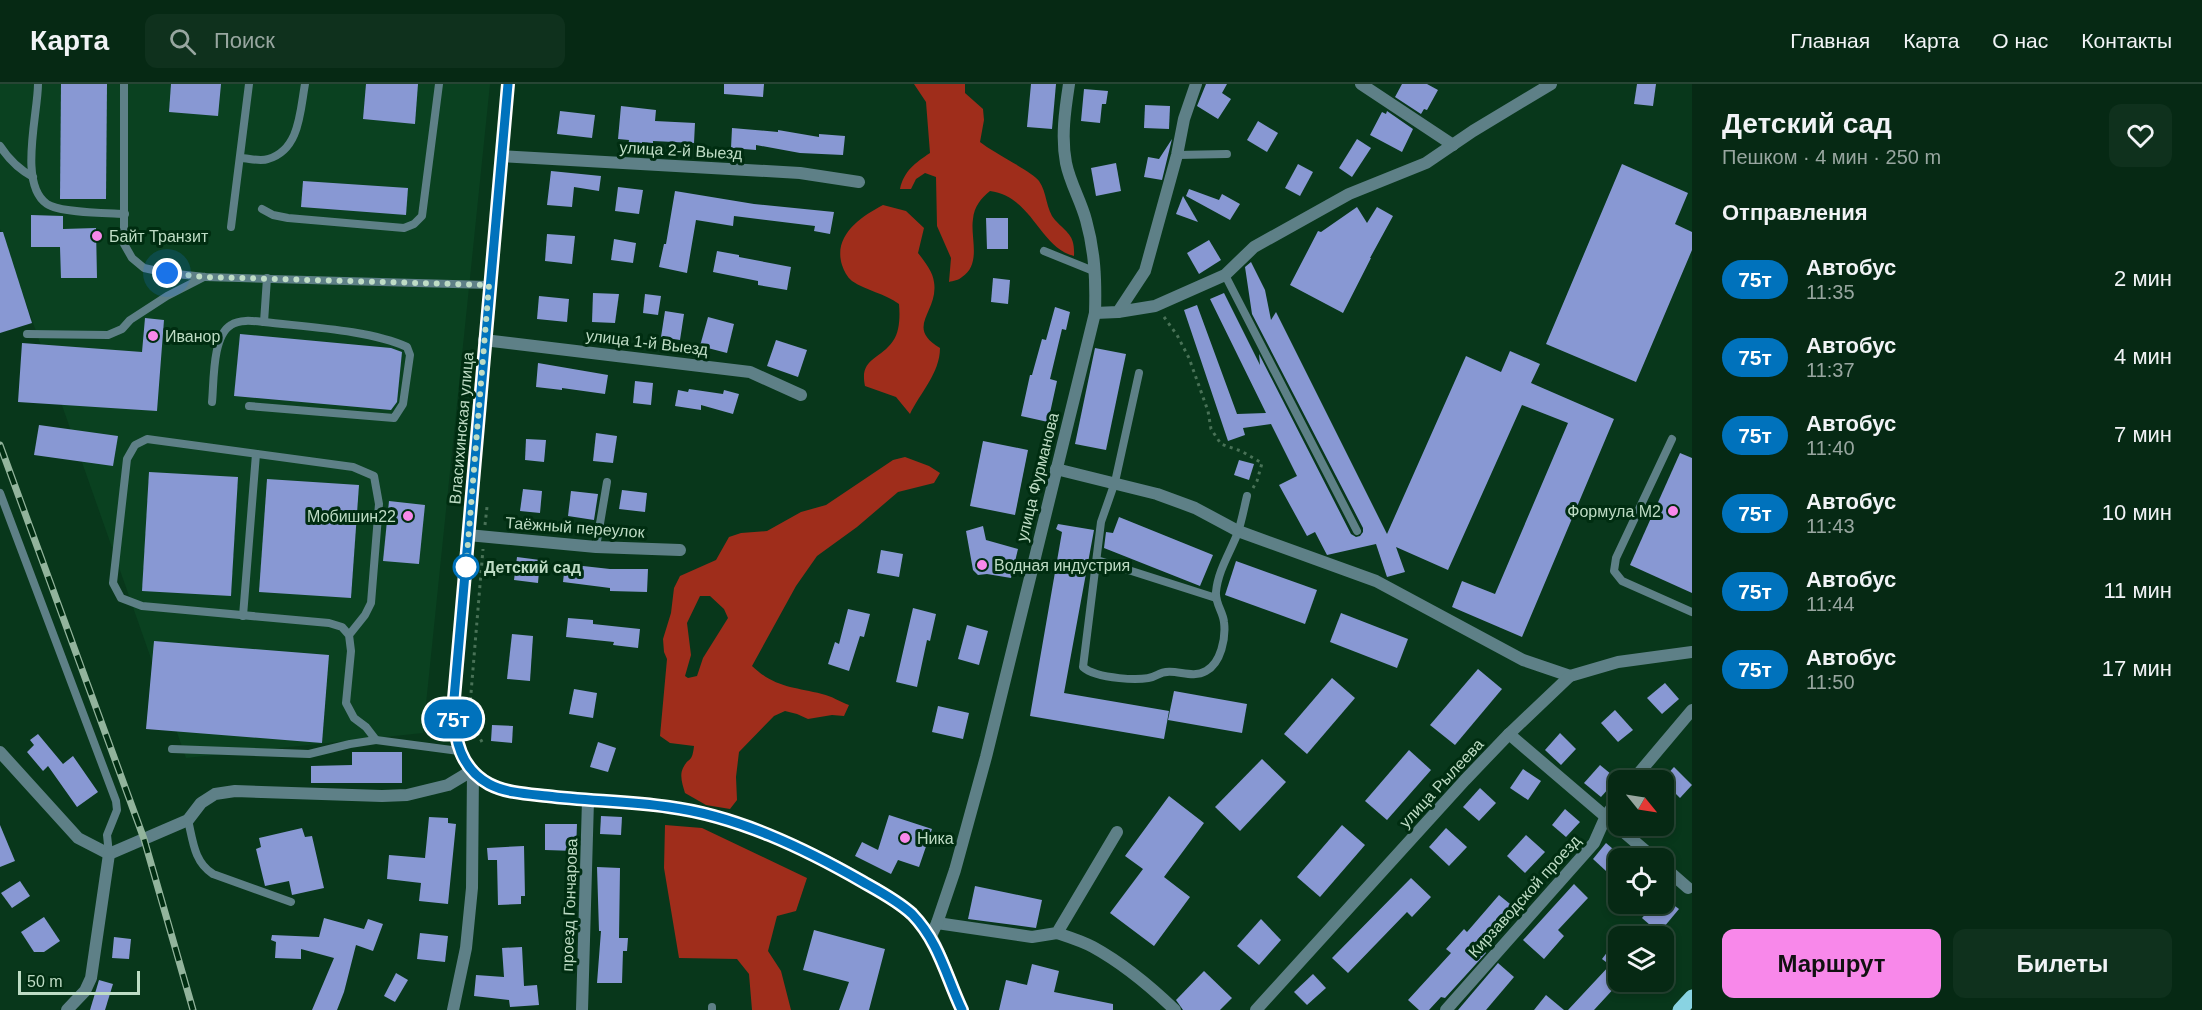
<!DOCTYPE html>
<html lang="ru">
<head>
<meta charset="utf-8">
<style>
	body { margin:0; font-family:Helvetica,sans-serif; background:#0f311d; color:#f1f3f6; height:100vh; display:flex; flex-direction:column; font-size:22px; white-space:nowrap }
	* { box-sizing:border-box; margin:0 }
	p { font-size:20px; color:#98a6a0 }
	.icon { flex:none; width:33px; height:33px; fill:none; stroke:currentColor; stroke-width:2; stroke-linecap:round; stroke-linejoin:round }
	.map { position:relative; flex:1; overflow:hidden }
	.sheet { display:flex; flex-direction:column; background:#062914; width:510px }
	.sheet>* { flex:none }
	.badge { padding:0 12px; border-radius:20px; font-size:21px; line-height:39px }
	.needle { width:39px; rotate:120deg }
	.controls { position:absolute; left:1608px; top:686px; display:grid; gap:12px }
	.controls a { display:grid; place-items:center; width:66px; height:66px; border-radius:12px; background:#062914; box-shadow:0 3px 9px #0003,0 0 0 2px #274534; font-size:30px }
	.scale { position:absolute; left:18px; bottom:15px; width:122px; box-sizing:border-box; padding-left:6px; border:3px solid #bedcc5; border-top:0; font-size:16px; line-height:21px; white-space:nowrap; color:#bedcc5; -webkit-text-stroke:4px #002d11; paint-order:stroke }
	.you { position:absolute; width:30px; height:30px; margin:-15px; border:4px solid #fff; border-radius:50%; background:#1a73e8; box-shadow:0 0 0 9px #1a73e833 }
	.map>.badge { position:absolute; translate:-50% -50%; box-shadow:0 0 0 3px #fff }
	h2 { padding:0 30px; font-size:22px; line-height:54px }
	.round { display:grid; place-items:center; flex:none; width:63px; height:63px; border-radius:12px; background:#0f311d }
	.head { display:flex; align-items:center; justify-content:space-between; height:102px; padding:0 30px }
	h1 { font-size:28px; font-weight:600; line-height:45px }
	.action { display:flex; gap:12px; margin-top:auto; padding:12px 30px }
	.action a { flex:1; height:69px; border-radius:12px; background:#f888ea; color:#111; font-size:24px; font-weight:600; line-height:69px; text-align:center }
	.action a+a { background:#0f311d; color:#f1f3f6 }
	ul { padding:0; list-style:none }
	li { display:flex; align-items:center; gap:18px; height:78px; padding:0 30px }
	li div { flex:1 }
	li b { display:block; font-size:22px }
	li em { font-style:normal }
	li .badge { min-width:66px; font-weight:700; text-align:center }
	header { display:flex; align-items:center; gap:36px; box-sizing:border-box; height:84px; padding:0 30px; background:#062914; border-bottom:2px solid #274534 }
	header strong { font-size:28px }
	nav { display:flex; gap:33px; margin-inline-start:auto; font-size:21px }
	.search { width:420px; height:54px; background:#0f311d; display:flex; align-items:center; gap:15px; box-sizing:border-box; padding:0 21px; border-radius:12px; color:#98a6a0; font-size:22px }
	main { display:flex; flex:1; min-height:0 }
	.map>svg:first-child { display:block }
</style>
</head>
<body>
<header>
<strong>Карта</strong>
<div class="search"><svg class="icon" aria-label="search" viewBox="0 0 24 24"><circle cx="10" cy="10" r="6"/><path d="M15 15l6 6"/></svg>Поиск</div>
<nav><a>Главная</a><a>Карта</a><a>О нас</a><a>Контакты</a></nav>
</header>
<main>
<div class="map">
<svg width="1692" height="926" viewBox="0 0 1692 926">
	<rect width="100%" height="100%" fill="#08371b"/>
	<path fill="#0a4120" d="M0,0H490L423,649L186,674L0,145Z"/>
	<g fill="#9f2d1b" fill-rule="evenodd">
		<path d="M914,0H965V9L983,25L984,36L980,58C992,68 1033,88 1039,97C1047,108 1046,126 1055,136C1068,150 1075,151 1074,172C1039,163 1033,113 990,107C981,114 974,123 973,135C970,153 982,180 962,193C959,196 953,197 949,198L951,174L937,142L936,93L925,89L916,95L911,105H900C904,87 915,79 930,69L926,18Z"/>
		<path d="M883,121L906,127L924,144L918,169C925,178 933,188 934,198C939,228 904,243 940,264C940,289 920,309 910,330L896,313L865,302C859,274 880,276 893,257C900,248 900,231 899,220C884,209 867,207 852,197C847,193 844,187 842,181C833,152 860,133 883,121Z"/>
		<path d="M905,373L929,382L940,389L934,399L898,408L857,443L817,472L796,502L752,582C775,604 794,603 822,610C832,612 840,618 849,621L844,632L832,631L808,635L797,630L785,627L774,632L739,668L736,693L737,716L730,725L706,721L685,709C683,702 679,692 683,684C689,672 692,680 694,662L670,659L660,652L667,575L664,568L663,555L671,529L674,504L680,492L716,476L729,453L741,449L767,447L801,428L826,421L893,376ZM700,512H710L724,525L728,534L703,574L697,592L688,594L685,592L691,571L687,539Z"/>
		<path d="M665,741L702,744L807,794L796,827L777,832L768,867L781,887L791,926H752L749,890L737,875L679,874L664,784Z"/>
	</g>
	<g fill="#8898d3">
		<path d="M61,0H107L106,115H60Z"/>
		<path d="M171,0H221L218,32L169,28Z"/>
		<path d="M366,0H418L415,40L363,35Z"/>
		<path d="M724,0H764L763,13L724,10Z"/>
		<path d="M1031,0H1056L1052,45L1027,43Z"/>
		<path d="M1206,0H1227L1222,9L1231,15L1218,35L1197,22Z"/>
		<path d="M1402,0H1427L1438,6L1427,26L1424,25L1421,30L1395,13Z"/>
		<path d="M1637,0H1656L1653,22L1634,20Z"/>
		<path d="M1084,5L1108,7L1106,20H1102L1100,39L1081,37Z"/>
		<path d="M1145,21L1170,22L1169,45L1144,44Z"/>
		<path d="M621,22L656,26L655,37L695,39L694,59L653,57V59L642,58L641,64L628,63L629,56L618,55Z"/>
		<path d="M560,27L595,31L592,54L557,50Z"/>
		<path d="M1387,27L1413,45L1402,68L1370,51L1382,28L1386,30Z"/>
		<path d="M1258,37L1278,49L1267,68L1247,56Z"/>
		<path d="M732,44L778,48V46L819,53V50L845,52L843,71L800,69L756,61V66L731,64Z"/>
		<path d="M1172,55L1162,96L1144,93L1148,73L1159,75Z"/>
		<path d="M1357,55L1371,64L1352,93L1339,84Z"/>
		<path d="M1116,79L1121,107L1096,112L1091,84Z"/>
		<path d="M1298,80L1313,88L1300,112L1285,104Z"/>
		<path d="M1622,80L1688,109L1675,140L1692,148V166L1636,298L1546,260Z"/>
		<path d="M551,87L601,92L599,107L574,103L572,123L547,121Z"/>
		<path d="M303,97L408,104L406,131L301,123Z"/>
		<path d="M618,103L643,106L639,130L615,127Z"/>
		<path d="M1189,105L1219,116L1222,110L1240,120L1230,136L1186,112Z"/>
		<path d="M675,107L754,120L834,128L830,150L814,147L815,142L734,132L733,142L696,136L687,189L659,183L664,160H666Z"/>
		<path d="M1183,112L1198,138L1176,130Z"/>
		<path d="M1357,123L1367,139L1377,123L1393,132L1370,174H1371L1343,229L1290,201L1318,147L1321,148Z"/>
		<path d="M31,131L63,132V145L96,144L97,194H61L60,163H31Z"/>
		<path d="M986,134H1008V165H987Z"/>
		<path d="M0,148H3L32,239L0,249Z"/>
		<path d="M547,150L575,152L572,180L545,177Z"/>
		<path d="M614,155L636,159L633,179L611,176Z"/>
		<path d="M1209,156L1221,176L1199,190L1187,169Z"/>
		<path d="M717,167L739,171V173L791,183L787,206L758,201V197L713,188Z"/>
		<path d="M1251,178L1265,206L1271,236L1276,228L1387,450L1466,272L1501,288L1510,267L1540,280L1531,299L1614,335L1522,553L1452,523L1462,497L1495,510L1568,339L1522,321L1448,486L1396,463L1405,488L1387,493L1376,460L1327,471L1315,448L1307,452L1279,401L1297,392L1271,340L1243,344L1245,351L1228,357L1184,226L1197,221L1237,330L1266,329L1210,215L1224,209L1260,281L1259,270L1351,450L1356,453L1360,452L1363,448V444L1252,230L1245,183Z"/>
		<path d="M993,194L1010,196L1008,220L991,218Z"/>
		<path d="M593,209L619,210L615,239L592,238Z"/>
		<path d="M645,210L661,212L658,231L643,229Z"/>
		<path d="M539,212L569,215L567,238L537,235Z"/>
		<path d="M1055,223L1070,228L1066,246L1062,245L1050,295L1057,297L1048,338L1021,332L1030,291H1032L1042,255L1046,256Z"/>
		<path d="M665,227L684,230L680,256L661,253Z"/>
		<path d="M708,233L734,240L727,269L700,262Z"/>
		<path d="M145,234L164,236L157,327L18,318L22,259L142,268Z"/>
		<path d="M240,250L391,264L402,268L397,318L391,326L234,312Z"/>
		<path d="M776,256L807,266L798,293L767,282Z"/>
		<path d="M1095,264L1126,270L1106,366L1075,360Z"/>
		<path d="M538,279L608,291L605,310L562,304V306L536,303Z"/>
		<path d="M635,297L653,299L651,321L633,319Z"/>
		<path d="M689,305L723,310L724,306L739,310L733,330L701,321V326L675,322L678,306L688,308Z"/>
		<path d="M39,341L118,352L113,382L34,371Z"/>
		<path d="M596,349L617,352L613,379L593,377Z"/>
		<path d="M526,355L546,356L544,378L525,376Z"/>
		<path d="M983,357L1028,366L1015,431L970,422Z"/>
		<path d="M1680,369L1692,374V509L1630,481Z"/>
		<path d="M1239,376L1254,380L1249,396L1234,391Z"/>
		<path d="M149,388L238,393L231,512L142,507Z"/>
		<path d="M267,395L359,401L351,514L259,508Z"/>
		<path d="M523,405L542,407L540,429L520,427Z"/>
		<path d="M622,406L647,409L645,428L619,425Z"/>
		<path d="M571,407L598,410L594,436L568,432Z"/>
		<path d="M389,417L425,421L419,480L383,477Z"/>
		<path d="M1119,433L1213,471L1200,502L1104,464L1106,448L1113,449Z"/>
		<path d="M1058,440L1094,446L1064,609L1169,627L1164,655L1030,632L1062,448L1056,445Z"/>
		<path d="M983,442L986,456L1018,465L1011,494L987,490L978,491L973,486L966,447Z"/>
		<path d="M881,466L903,470L899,493L877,489Z"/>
		<path d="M517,473L540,476L538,499L514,496Z"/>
		<path d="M1236,477L1317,506L1305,540L1225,511Z"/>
		<path d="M565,480L610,485H648L647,508L610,507V504L563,498Z"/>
		<path d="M913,524L936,530L930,557L927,556L917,603L896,598Z"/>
		<path d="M848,525L870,530L864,553L860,552L849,587L828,580L835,558L839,560Z"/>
		<path d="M1341,529L1408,555L1397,584L1330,558Z"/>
		<path d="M568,534L593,536V540L640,545L638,564L613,561L614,558L566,553Z"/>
		<path d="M967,541L988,547L979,581L958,575Z"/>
		<path d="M512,550L533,552L530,597L507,595Z"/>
		<path d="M154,557L329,571L322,659L146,645Z"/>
		<path d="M1478,585L1502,605L1455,661L1430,641Z"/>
		<path d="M1332,594L1355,614L1307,670L1284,650Z"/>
		<path d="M1665,599L1679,615L1662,630L1647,614Z"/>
		<path d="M574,605L597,609L593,634L569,630Z"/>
		<path d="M1174,607L1247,620L1242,649L1168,636Z"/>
		<path d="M938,622L969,629L963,655L932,648Z"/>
		<path d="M1615,626L1633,646L1618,658L1601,639Z"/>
		<path d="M492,641L513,642L512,659L491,657Z"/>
		<path d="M1560,649L1576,665L1561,681L1545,666Z"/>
		<path d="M38,650L63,680L73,672L98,708L77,723L48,682L43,687L27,668L34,661L30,656Z"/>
		<path d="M598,658L616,664L608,688L590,683Z"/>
		<path d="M1409,666L1431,686L1387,736L1365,717Z"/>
		<path d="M352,668H402V699H311V682L352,681Z"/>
		<path d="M1262,675L1286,698L1240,747L1215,723Z"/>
		<path d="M1600,681L1617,695L1601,713L1584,699Z"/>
		<path d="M1674,683L1692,701L1680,714L1662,696Z"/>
		<path d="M1523,685L1541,697L1528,716L1510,704Z"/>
		<path d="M1480,704L1496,719L1479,737L1463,723Z"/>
		<path d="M1169,712L1204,739L1164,793L1190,813L1154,862L1110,829L1143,785L1125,772Z"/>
		<path d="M1565,725L1580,738L1566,753L1552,741Z"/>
		<path d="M889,731L932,745L919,783L898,776L891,790L855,772L862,758L878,766Z"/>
		<path d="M601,732L622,733L621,751L600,750Z"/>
		<path d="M429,733L448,734V739L456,740L448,820L419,817L421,799L387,795L389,771L425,774Z"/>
		<path d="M545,740H577L576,767L545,766Z"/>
		<path d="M0,741L15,777L0,783Z"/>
		<path d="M1342,741L1365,761L1320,813L1297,793Z"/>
		<path d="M302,744L305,753L312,752L324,804L292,811L289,797L265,802L256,765L261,763L259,754Z"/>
		<path d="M1446,744L1467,763L1449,782L1429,763Z"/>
		<path d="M1526,751L1545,768L1525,789L1507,772Z"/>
		<path d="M1606,759L1620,771L1606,787L1593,775Z"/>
		<path d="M524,762L525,812H521V820L498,821L497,776H488L487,764Z"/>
		<path d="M597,783L620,784L619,854H628L627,867H623L622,899H597L601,847H599Z"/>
		<path d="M1411,794L1431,813L1412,833L1407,828L1348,889L1332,874Z"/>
		<path d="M20,797L30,812L12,824L1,809Z"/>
		<path d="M1574,800L1588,814L1558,846L1564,852L1544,875L1523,856Z"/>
		<path d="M975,802L1042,816L1036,844L968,835Z"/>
		<path d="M1499,811L1515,824L1483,862L1485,864L1483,866L1486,869L1445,914L1441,913L1429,926H1419L1408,916L1451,869L1446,865L1464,845L1467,848Z"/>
		<path d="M1655,819H1671L1679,825L1659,849L1642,834Z"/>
		<path d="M44,833L60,857L44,868H34L21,848Z"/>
		<path d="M324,834L364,845L368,835L383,840L373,867L356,861L344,908L337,926H312L334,874L301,865V875L275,874L276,858L271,856L272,851L319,853Z"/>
		<path d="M1261,835L1281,856L1259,881L1237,862Z"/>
		<path d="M814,846L885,865L869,926H839L849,898L803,886Z"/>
		<path d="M420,849L448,852L445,878L417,875Z"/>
		<path d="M114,853L131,855L129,875L112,874Z"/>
		<path d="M1618,854V900L1594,926H1568L1610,881L1602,875Z"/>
		<path d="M522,863L524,902L537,901L539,921L510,923L509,916L474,912L476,891L504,893L502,864Z"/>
		<path d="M1498,879L1514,893L1486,926H1458Z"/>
		<path d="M1032,880L1059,887L1054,908L1113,920V926H999L1006,896L1027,901Z"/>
		<path d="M1204,887L1232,914L1220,926H1183L1176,916Z"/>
		<path d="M396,889L408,896L395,918L384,912Z"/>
		<path d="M1313,890L1326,904L1307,921L1294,908Z"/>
		<path d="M99,896L113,900L105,926H90Z"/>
		<path d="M1546,911L1564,926H1534Z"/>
	</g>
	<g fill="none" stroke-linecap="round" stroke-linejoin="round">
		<g stroke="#497257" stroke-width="3" stroke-dasharray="3 4.5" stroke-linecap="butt">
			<path d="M1164,233L1177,251L1189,274L1208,327L1211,345L1221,360L1241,367L1262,379L1257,397L1253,404"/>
			<path d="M485,441L487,423"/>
			<path d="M482,658L469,633L483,465"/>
		</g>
		<g stroke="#5e8087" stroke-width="8">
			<path d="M38,0C38,30 18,100 47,120C60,129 108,129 125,130"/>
			<path d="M124,0V160L132,174L144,184L167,189L205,193L489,201"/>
			<path d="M0,62C9,76 18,85 33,93"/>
			<path d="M1177,71L1227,70"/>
			<path d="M240,74C248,74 260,78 268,75C300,66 300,27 305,0"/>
			<path d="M262,125L273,131L288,134L404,144L414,140L422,132L439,0"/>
			<path d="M231,143L249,0"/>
			<path d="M1044,167L1096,188"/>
			<path d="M1225,191L1357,447"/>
			<path d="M264,238L267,194"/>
			<path d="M27,250L108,251L122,245L130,236L167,212L204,193"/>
			<path d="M1139,289L1115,398L1101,438L1083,583C1095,594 1143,599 1157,591C1173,582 1190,596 1206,587C1221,579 1226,554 1224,538C1223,528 1215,519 1216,508C1218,486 1231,467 1238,448C1242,436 1244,424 1247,412"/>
			<path d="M212,318C214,299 212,252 231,241C240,235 254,237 264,238C306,243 370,246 407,263L410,271L403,320L394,334L249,322"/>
			<path d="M1672,355L1616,474L1614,487L1622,497L1692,528"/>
			<path d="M0,409L116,717L117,726L107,751L109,770"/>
			<path d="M596,463L607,398"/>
			<path d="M1097,476L1216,514"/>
			<path d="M243,532L256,370"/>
			<path d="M349,551L365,531L371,519L379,420L374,392L353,383L147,355L135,361L127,375L113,499L121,514L142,522L329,539L342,543L349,551L351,567L346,619L354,634L366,643L376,656L459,667"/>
			<path d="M172,665L309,670L350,660L376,656"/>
			<path d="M188,736C193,757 194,778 213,790L291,818"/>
			<path d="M712,926V923"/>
		</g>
		<g stroke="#5e8087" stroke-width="12">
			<path d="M1361,0L1453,61"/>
			<path d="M501,72L800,89L859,98"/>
			<path d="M1118,228L1155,222L1225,191L1254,163L1349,110L1426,79L1473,47L1551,0"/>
			<path d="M1095,229L1118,228L1145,187L1177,71L1184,35L1196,0"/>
			<path d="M484,256L750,288L801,311"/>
			<path d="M1056,385L1157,410L1195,424L1238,447L1376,497L1523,576L1570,592"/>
			<path d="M468,451L596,463L680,466"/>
			<path d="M1509,650L1654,774"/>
			<path d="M0,668L78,754L109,770"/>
			<path d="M1633,696L1692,626"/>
			<path d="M109,770L188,736L201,719L215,710L235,707L382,712L407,711L448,701L473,686"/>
			<path d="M1664,783L1688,804"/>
			<path d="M937,839L1032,853L1057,849L1117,748"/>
			<path d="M1057,849C1069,853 1082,857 1093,863C1124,880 1150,902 1175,926"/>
			<path d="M931,852L937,839L955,786L986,673L1095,229C1096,197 1095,168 1086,136C1081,117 1070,99 1066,79C1061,53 1065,26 1069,0"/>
			<path d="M67,926L85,907L91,894L109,770"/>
			<path d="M453,926L466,864L472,804L473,686"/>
			<path d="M582,926L588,716"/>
			<path d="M1256,926L1465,696L1509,650L1570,592L1618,578L1692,568"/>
			<path d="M1446,926L1594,759L1606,732L1618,715"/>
		</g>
		<path stroke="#5e8087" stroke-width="12" d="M508,0L453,626C455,656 460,684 489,700C507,709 531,710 551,712C581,716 611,718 642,720C663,722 684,724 705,729C765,746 893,799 930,851C942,869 952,905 962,926"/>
		<path stroke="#89d3e2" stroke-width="15" d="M1680,926L1692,913"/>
		<g stroke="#92b49c" stroke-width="7">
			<path id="rail" d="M0,361L144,755L193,926"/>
		</g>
		<use href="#rail" stroke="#002d11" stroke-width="4.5" stroke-dasharray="14" stroke-linecap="butt"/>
	</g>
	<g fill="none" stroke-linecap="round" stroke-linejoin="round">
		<g stroke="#fff" stroke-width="14">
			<path id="line" d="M508,0L453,626C455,656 460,684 489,700C506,709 528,710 547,712C587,717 628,717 669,723C737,732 804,764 863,798C879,807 898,817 912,830C939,858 946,892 962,926"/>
		</g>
		<use href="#line" stroke="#0072bc" stroke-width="9"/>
		<path stroke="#bedcc5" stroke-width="6" stroke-dasharray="0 10.8" d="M167,189L205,193L489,201L466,483"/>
	</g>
	<g fill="#f888ea" stroke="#002d11" stroke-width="2">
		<circle cx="97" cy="152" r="6"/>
		<circle cx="153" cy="252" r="6"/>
		<circle cx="1673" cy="427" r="6"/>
		<circle cx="408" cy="432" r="6"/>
		<circle cx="982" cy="481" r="6"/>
		<circle cx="905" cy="754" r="6"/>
	</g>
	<circle fill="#fff" stroke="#0072bc" stroke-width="3" cx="466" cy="483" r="12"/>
	<g text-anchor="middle" stroke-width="6" stroke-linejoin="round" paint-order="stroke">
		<g font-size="16" fill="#bedcc5" stroke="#002d11">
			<text transform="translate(681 66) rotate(3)" y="6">улица 2-й Выезд</text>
			<text transform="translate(647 258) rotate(7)" y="6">улица 1-й Выезд</text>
			<text transform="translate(461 344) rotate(-85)" y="6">Власихинская улица</text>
			<text transform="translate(1037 393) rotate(-76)" y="6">улица Фурманова</text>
			<text transform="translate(575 443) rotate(4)" y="6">Таёжный переулок</text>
			<text transform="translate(1441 699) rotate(-47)" y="6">улица Рылеева</text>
			<text transform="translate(1524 812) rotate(-48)" y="6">Кирзаводской проезд</text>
			<text transform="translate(569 821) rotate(-88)" y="6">проезд Гончарова</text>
		</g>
		<g font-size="16" fill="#bedcc5" stroke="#002d11" text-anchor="start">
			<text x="109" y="158">Байт Транзит</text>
			<text x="165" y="258">Иванор</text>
			<text x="1661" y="433" text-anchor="end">Формула М2</text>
			<text x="396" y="438" text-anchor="end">Мобишин22</text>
			<text x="994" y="487">Водная индустрия</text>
			<text x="917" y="760">Ника</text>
		</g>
		<g font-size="16" font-weight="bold" fill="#bedcc5" stroke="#002d11" text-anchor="start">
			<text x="484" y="489">Детский сад</text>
		</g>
	</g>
</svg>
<div class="controls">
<a><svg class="needle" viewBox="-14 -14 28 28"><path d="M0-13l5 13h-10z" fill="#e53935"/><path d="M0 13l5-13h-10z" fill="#98a6a0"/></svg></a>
<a><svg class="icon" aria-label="locate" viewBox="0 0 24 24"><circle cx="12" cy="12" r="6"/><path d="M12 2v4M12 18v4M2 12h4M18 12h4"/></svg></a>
<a><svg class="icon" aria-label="layers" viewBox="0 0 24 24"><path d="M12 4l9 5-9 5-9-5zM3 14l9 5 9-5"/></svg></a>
</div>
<div class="scale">50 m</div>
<div class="you" style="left:167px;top:189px"></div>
<b class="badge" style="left:453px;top:635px;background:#0072bc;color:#fff">75т</b>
</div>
<section class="sheet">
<div class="head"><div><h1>Детский сад</h1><p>Пешком · 4 мин · 250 m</p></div><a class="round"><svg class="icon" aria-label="heart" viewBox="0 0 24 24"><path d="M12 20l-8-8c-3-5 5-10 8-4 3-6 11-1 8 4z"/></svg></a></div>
<h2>Отправления</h2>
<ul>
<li><span class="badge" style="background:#0072bc;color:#fff">75т</span><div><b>Автобус</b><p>11:35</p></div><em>2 мин</em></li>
<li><span class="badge" style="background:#0072bc;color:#fff">75т</span><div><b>Автобус</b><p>11:37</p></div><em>4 мин</em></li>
<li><span class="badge" style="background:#0072bc;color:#fff">75т</span><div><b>Автобус</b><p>11:40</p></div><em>7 мин</em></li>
<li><span class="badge" style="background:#0072bc;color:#fff">75т</span><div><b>Автобус</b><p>11:43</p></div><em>10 мин</em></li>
<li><span class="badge" style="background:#0072bc;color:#fff">75т</span><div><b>Автобус</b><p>11:44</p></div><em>11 мин</em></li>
<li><span class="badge" style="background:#0072bc;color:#fff">75т</span><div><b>Автобус</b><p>11:50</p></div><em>17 мин</em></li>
</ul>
<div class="action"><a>Маршрут</a><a>Билеты</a></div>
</section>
</main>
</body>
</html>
